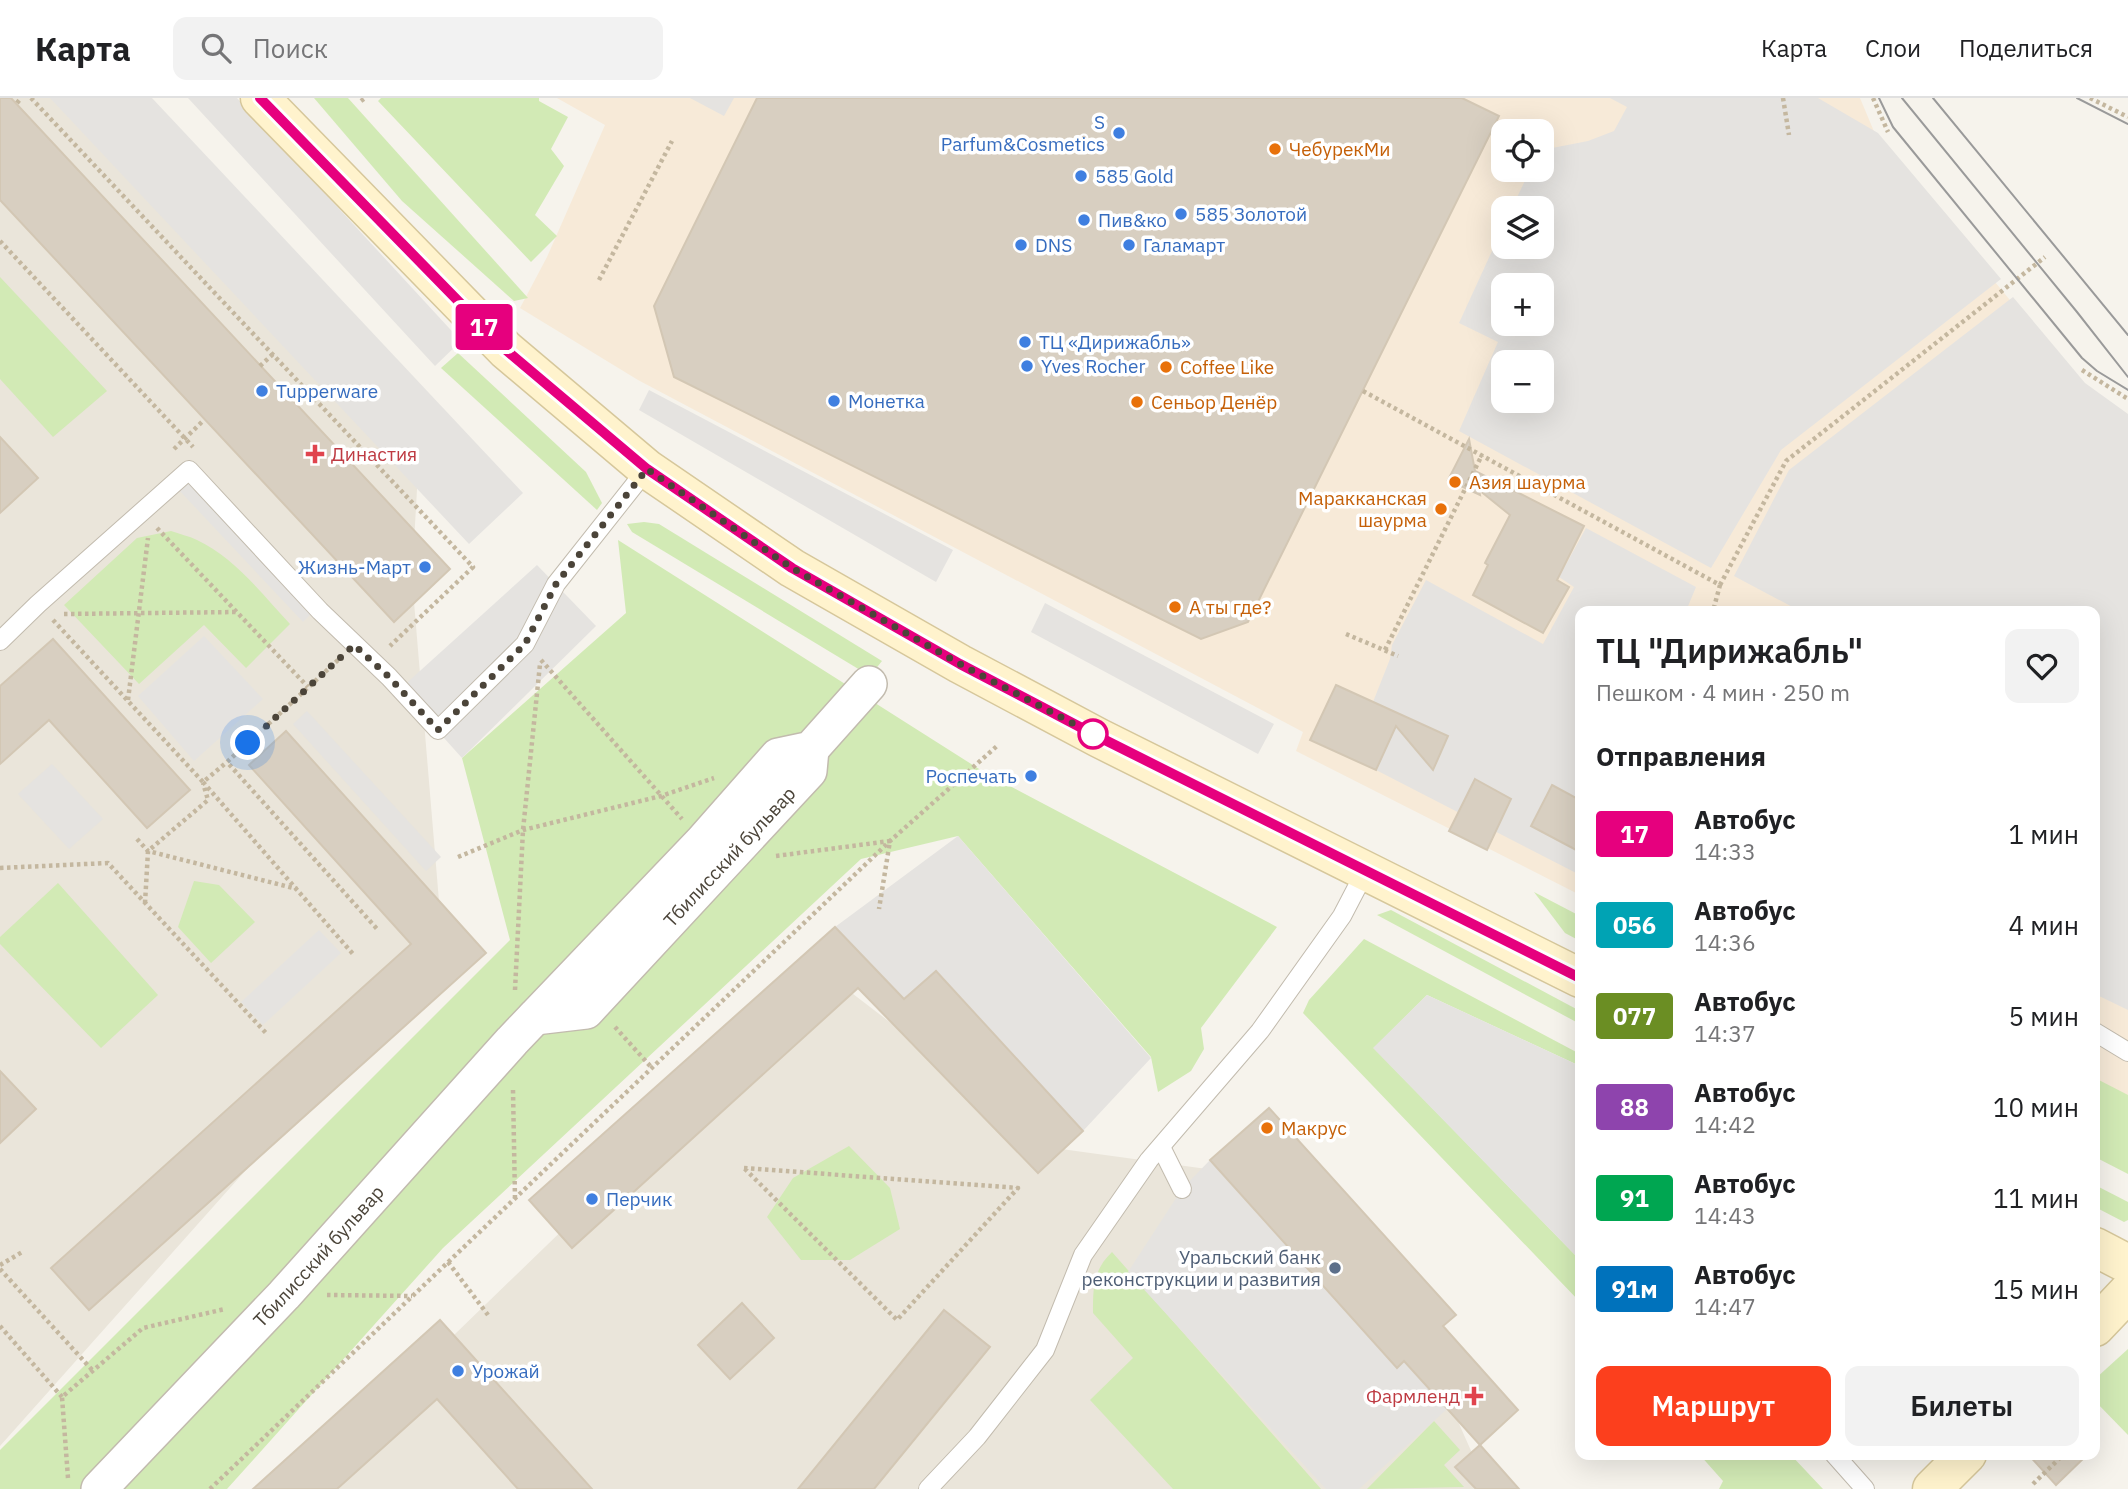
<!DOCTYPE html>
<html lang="ru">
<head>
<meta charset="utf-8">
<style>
	body { margin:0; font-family:"IBM Plex Sans",sans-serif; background:#f2f2f2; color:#202124; height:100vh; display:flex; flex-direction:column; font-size:26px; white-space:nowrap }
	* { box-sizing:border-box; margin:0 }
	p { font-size:23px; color:#757577 }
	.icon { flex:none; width:38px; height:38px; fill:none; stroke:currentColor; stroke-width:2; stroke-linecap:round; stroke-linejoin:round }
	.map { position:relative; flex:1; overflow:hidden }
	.details { position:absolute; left:1575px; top:508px; width:525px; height:854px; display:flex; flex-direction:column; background:#fff; border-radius:14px; box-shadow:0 7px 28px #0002 }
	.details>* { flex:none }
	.badge { padding:0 14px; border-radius:5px; font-size:24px; line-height:46px }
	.buttons { position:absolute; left:1491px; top:21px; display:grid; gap:14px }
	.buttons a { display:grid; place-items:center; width:63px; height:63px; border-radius:14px; background:#fff; box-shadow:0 7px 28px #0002; font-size:35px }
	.you { position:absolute; width:35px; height:35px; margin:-18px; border:5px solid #fff; border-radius:50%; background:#1a73e8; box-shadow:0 0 0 10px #1a73e833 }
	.map>.badge { position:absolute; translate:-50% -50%; box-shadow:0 0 0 4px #fff }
	h2 { padding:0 21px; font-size:26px; line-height:63px }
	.round { display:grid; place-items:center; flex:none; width:74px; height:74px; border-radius:14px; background:#f2f2f2 }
	.head { display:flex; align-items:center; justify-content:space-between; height:119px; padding:0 21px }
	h1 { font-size:33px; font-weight:600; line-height:52px }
	.button { display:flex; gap:14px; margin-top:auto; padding:14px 21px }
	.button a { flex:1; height:80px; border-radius:14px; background:#fc3f1d; color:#fff; font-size:28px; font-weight:600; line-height:80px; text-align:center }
	.button a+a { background:#f2f2f2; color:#202124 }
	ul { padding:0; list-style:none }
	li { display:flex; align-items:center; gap:21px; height:91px; padding:0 21px }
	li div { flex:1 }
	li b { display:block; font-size:26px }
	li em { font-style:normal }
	li .badge { min-width:77px; font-weight:700; text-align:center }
	header { display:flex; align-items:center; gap:42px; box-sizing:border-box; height:98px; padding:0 35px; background:#fff; border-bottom:2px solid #e0e0e0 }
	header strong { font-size:33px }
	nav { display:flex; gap:38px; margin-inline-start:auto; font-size:24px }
	.search { width:490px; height:63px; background:#f2f2f2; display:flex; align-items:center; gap:18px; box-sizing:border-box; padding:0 24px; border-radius:14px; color:#757577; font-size:26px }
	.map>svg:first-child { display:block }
</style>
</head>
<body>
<header>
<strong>Карта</strong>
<div class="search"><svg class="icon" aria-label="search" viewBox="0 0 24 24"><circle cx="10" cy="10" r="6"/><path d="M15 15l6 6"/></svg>Поиск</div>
<nav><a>Карта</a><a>Слои</a><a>Поделиться</a></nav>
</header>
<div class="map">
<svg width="2128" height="1391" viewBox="0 0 2128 1391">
	<rect width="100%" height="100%" fill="#f6f3ec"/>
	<g fill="#eae5da">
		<path d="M0,0H104L420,338L412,480L443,851L0,1348Z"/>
		<path d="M827,876L1054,1050L1258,1078L1416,1229L1488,1391H295Z"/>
	</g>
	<path fill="#f7ead8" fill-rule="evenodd" d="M557,0H1860L1878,43L2082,289L2128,321V1075L2095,1058V513H1580V797L1296,653L1303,634L638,282L520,210L547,159L605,27ZM1503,33H1542V72H1503ZM1503,110H1542V149H1503ZM1503,187H1542V226H1503ZM1503,264H1542V303H1503Z"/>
	<g fill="#d2eab5">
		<path d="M314,0H348L528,200L514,203L402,103Z"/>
		<path d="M381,0H539V3L568,19L551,51L564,68L535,117L557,138L531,164L378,3Z"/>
		<path d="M0,179L107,293L53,339L0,281Z"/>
		<path d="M458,255L586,374L602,405L597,412L441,270Z"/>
		<path d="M644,424L659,426L882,563L870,578L632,434L627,426Z"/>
		<path d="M171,433C179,436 189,438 197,442C234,459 263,497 290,526L246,570L204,527L139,586L64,507L137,440Z"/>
		<path d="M618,442L987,676L1277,829L1201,930L1204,951L1191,973L1158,994L1151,959L958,738L861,761L443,1150L227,1391H0V1352L510,842L462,660L626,515Z"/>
		<path d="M194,783L219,787L255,824L211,865L178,829Z"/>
		<path d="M58,785L158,897L101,950L0,846V839Z"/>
		<path d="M1534,794L1580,818V843L1565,835Z"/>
		<path d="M1391,812L1580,913V926L1377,817Z"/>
		<path d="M1364,841L1580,956V968L1427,897L1374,950L1580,1162V1204L1303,915L1309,902Z"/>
		<path d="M2095,980L2128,997V1076L2095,1059Z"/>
		<path d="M849,1048L890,1090L900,1131L850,1162H801L767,1119L793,1080Z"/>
		<path d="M2095,1087L2128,1104V1122L2124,1124L2095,1109Z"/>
		<path d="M1112,1154L1321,1391H1173L1090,1302L1133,1260L1093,1215C1093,1190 1093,1172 1112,1154Z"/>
		<path d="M2128,1251V1337L2095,1303V1281Z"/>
		<path d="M1434,1323L1460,1352L1444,1367L1464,1389L1367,1391Z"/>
		<path d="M1699,1356H1790L1823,1391H1719L1723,1383Z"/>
	</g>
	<g fill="#e5e3e0" fill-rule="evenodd">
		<path d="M50,0H152L523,395L469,446Z"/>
		<path d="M188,0H237L461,243L435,268Z"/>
		<path d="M690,0H734L724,18Z"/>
		<path d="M1610,0H1818L1878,35L2001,181L1781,352L1711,470L1459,333L1498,244L1459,225L1503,129V149H1542V110H1512L1530,72H1542V52L1588,43L1614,33L1627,9ZM1503,187H1542V226H1503ZM1503,264H1542V303H1503Z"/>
		<path d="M2013,199L2085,285L2128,316V912L2095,896V513H1800L1734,478L1789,372Z"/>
		<path d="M649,292L953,452L936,484L639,312Z"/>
		<path d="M189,380L314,513L303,524L177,390Z"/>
		<path d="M1586,430L1696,489L1686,513H1580V777L1376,672L1401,617L1373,604L1390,561L1392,547L1426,482L1543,546L1574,489L1559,479Z"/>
		<path d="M537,467L596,528L462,660L400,591Z"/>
		<path d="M1045,505L1274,626L1258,656L1031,534Z"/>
		<path d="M204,538L263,601L194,663L138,598Z"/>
		<path d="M307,613L441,759L426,773L293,626Z"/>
		<path d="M52,666L103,721L69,751L18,696Z"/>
		<path d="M958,738L1151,960L1083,1033L937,873L904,901L835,829Z"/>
		<path d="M319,832L341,855L263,927L241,904Z"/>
		<path d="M1427,897L1580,968V1162L1373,950Z"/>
		<path d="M1210,1062L1398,1269L1404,1263L1447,1311L1359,1391H1326L1128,1174L1182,1091Z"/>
	</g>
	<g fill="#d8cfc1" stroke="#d3c7b4" stroke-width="2">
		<path d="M0,0H11L450,471L394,524L0,102Z"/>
		<path d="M757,0H1462L1499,18L1248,524L1201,541L674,279L654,208Z"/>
		<path d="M0,339L38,380L0,415Z"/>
		<path d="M1469,341L1475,373L1584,428L1557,482L1569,489L1543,535L1473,497L1488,467L1485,465L1510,417L1479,392L1480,397L1448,382Z"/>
		<path d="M53,541L190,692L147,730L49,622L0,666V588Z"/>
		<path d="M1336,587L1448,638L1433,672L1396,628L1376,672L1310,642Z"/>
		<path d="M286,633L486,855L89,1212L51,1170L411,846L249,667Z"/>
		<path d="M1475,681L1511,701L1487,752L1449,733Z"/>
		<path d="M1552,687L1580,702V754L1531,728Z"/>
		<path d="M835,829L904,901L936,873L1083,1033L1038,1075L858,890L572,1150L529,1102Z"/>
		<path d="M0,973L36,1011L0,1045Z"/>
		<path d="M1269,1010L1456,1217L1443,1228L1518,1312L1480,1347L1404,1263L1397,1270L1210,1062Z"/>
		<path d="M742,1205L774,1240L730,1281L698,1247Z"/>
		<path d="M944,1212L990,1249L874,1391H798Z"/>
		<path d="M440,1222L592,1391H518L437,1301L337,1391H253Z"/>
		<path d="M1480,1347L1519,1391H1476L1455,1369Z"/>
		<path d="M2028,1356H2088L2056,1387Z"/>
	</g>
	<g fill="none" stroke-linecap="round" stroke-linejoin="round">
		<g stroke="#c2bbae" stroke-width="20">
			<g id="lane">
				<path d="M0,543L38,506L189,372L320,513L389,579L438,632L525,546L556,486L647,371"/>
				<path d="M2095,934L2128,954"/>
				<path d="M1161,1049L1182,1091"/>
				<path d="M1834,1356L1865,1391"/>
				<path d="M928,1391L977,1339L1045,1252L1083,1157L1149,1062L1260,933L1342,818L1366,772"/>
			</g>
		</g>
		<g stroke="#c2bbae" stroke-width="38">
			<g id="street">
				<path id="s1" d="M535,919L586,913L809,673L811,651"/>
				<path id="s2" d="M99,1391L284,1197L512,943L703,743L778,658L811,651L869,586"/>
			</g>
		</g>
		<g stroke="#d6c79b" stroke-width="41">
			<g id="secondary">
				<path d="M260,0L506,252L647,371L792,470L960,566L1099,640L1580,880"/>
				<path d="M2095,1149L2128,1166"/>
				<path d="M2095,1229L2128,1194"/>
				<path d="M1932,1391L1967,1356"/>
			</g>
		</g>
		<g stroke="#c4b79f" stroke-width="4.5" stroke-dasharray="3.5 3.5" stroke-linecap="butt">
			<path d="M31,0L473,469L390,548"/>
			<path d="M1783,0L1789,37"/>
			<path d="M1873,0L1888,34"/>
			<path d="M2090,0L2128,19"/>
			<path d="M361,3L365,0"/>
			<path d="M17,5L21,0"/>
			<path d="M0,143L193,349"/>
			<path d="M599,182L672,43"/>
			<path d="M260,268L273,256"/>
			<path d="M2082,272L2128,301"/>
			<path d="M1363,293L1720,487L1713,513"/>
			<path d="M174,351L204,322"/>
			<path d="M157,430L308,589"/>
			<path d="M1720,487L1786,363L2045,159"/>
			<path d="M64,516L237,514"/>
			<path d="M53,522L203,684L227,664"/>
			<path d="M1346,536L1398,558"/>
			<path d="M1385,552L1482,357"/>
			<path d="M338,562L227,664L378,832"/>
			<path d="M541,562L682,721"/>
			<path d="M128,602L148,440"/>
			<path d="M203,684L353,856"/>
			<path d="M137,741L148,753L297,791"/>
			<path d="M776,758L890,743L879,811"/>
			<path d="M458,759L523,732L661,698L714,680"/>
			<path d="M0,770L108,765L266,935"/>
			<path d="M145,805L148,753L208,702L203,685"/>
			<path d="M515,892L523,732L540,566"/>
			<path d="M615,929L652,970"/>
			<path d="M513,992L515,1101"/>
			<path d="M744,1070L1018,1090L897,1222Z"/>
			<path d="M448,1164L488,1217"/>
			<path d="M0,1167L24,1153"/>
			<path d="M0,1171L94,1274"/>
			<path d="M327,1197L412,1198"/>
			<path d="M0,1228L62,1299"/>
			<path d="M68,1380L62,1299L143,1230L225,1211"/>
			<path d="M2033,1386L2064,1356"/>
			<path d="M210,1391L890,743L997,648"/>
		</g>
		<use href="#lane" stroke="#fff" stroke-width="18"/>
		<use href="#street" stroke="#fff" stroke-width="35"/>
		<use href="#secondary" stroke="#fff3cd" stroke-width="38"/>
		<g stroke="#9a9a9a" stroke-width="2">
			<path d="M1879,0L1893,29L2082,260L2097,273L2128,292"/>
			<path d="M1902,0L2077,214L2128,279"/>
			<path d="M1933,0L2128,237"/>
			<path d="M2077,0L2128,26"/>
		</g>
	</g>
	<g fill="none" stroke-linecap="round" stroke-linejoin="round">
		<g stroke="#fff" stroke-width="16">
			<path id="line" d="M260,0L506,252L647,371L792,470L960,566L1099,639L1580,880"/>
		</g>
		<use href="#line" stroke="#e6007e" stroke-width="10"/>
		<path stroke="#4b4439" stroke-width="7" stroke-dasharray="0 12.6" d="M248,645L354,547L389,579L438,632L525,546L556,486L647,371L792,470L960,566L1099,639L1093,636"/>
	</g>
	<g fill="#3f7fe0" stroke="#fff" stroke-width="2.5">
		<circle cx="1119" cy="35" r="7"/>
		<circle cx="1081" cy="78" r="7"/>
		<circle cx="1181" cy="116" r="7"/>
		<circle cx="1084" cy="122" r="7"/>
		<circle cx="1021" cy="147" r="7"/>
		<circle cx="1129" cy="147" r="7"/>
		<circle cx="1025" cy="244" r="7"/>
		<circle cx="1027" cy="268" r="7"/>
		<circle cx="262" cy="293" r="7"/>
		<circle cx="834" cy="303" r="7"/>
		<circle cx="425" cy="469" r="7"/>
		<circle cx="1031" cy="678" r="7"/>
		<circle cx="592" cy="1101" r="7"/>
		<circle cx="458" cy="1273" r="7"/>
	</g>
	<g fill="#e8710a" stroke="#fff" stroke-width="2.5">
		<circle cx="1275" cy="51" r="7"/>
		<circle cx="1166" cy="269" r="7"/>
		<circle cx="1137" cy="304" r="7"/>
		<circle cx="1455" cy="384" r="7"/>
		<circle cx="1441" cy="411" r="7"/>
		<circle cx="1175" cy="509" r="7"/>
		<circle cx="1267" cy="1030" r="7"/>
	</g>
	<g fill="#e0444e" stroke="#fff" stroke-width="2.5">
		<path d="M311.5 345.5h7v7h7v7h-7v7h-7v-7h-7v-7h7z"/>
		<path d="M1470.5 1287.5h7v7h7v7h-7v7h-7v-7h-7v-7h7z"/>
	</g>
	<circle fill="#fff" stroke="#e6007e" stroke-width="3.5" cx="1093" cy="636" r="14"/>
	<circle fill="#5c6f8a" stroke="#fff" stroke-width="2.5" cx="1335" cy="1170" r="7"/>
	<g text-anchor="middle" stroke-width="7" stroke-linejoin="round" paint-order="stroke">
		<g font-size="19" fill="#366cbe" stroke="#fff" text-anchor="start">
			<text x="1105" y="31" text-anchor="end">S<tspan x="1105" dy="22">Parfum&amp;Cosmetics</tspan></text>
			<text x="1095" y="85">585 Gold</text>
			<text x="1195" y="123">585 Золотой</text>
			<text x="1098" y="129">Пив&amp;ко</text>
			<text x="1035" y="154">DNS</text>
			<text x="1143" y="154">Галамарт</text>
			<text x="1039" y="251">ТЦ «Дирижабль»</text>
			<text x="1041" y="275">Yves Rocher</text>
			<text x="276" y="300">Tupperware</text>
			<text x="848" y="310">Монетка</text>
			<text x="411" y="476" text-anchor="end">Жизнь-Март</text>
			<text x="1017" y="685" text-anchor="end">Роспечать</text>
			<text x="606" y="1108">Перчик</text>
			<text x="472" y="1280">Урожай</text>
		</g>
		<g font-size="19" fill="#c56008" stroke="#fff" text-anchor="start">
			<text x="1289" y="58">ЧебурекМи</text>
			<text x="1180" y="276">Coffee Like</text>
			<text x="1151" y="311">Сеньор Денёр</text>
			<text x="1469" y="391">Азия шаурма</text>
			<text x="1427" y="407" text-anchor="end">Маракканская<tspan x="1427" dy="22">шаурма</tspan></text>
			<text x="1189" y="516">А ты где?</text>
			<text x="1281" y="1037">Макрус</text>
		</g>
		<g font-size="19" fill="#be3a42" stroke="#fff" text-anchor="start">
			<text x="331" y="363">Династия</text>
			<text x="1460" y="1305" text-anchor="end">Фармленд</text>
		</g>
		<g font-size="19" fill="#4b4439" stroke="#fff">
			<text dy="7" stroke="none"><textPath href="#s1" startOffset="262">Тбилисский бульвар</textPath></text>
			<text dy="7" stroke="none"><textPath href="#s2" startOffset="320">Тбилисский бульвар</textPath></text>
		</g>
		<g font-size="19" fill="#4e5e75" stroke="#fff" text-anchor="end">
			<text x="1321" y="1166">Уральский банк<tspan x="1321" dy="22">реконструкции и развития</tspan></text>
		</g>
	</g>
</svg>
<div class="buttons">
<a><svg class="icon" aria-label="locate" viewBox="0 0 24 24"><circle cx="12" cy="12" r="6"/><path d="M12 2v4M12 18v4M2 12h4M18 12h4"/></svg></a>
<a><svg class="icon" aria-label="layers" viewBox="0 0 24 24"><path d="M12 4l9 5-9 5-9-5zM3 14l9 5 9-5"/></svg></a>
<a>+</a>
<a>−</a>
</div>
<div class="you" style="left:248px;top:645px"></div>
<b class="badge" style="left:484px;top:229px;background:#e6007e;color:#fff">17</b>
<section class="details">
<div class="head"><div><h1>ТЦ &quot;Дирижабль&quot;</h1><p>Пешком · 4 мин · 250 m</p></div><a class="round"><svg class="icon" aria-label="heart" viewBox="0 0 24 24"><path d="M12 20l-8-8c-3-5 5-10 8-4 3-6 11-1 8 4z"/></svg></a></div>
<h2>Отправления</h2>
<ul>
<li><span class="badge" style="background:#e6007e;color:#fff">17</span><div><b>Автобус</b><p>14:33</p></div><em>1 мин</em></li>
<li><span class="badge" style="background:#00a3b4;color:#fff">056</span><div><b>Автобус</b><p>14:36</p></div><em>4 мин</em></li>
<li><span class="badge" style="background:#6b8e23;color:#fff">077</span><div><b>Автобус</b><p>14:37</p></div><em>5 мин</em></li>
<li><span class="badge" style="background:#8e44ad;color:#fff">88</span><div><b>Автобус</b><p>14:42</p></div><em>10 мин</em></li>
<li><span class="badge" style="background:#00a651;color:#fff">91</span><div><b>Автобус</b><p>14:43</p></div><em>11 мин</em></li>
<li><span class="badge" style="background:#0072bc;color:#fff">91м</span><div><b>Автобус</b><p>14:47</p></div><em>15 мин</em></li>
</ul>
<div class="button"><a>Маршрут</a><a>Билеты</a></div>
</section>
</div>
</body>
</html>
